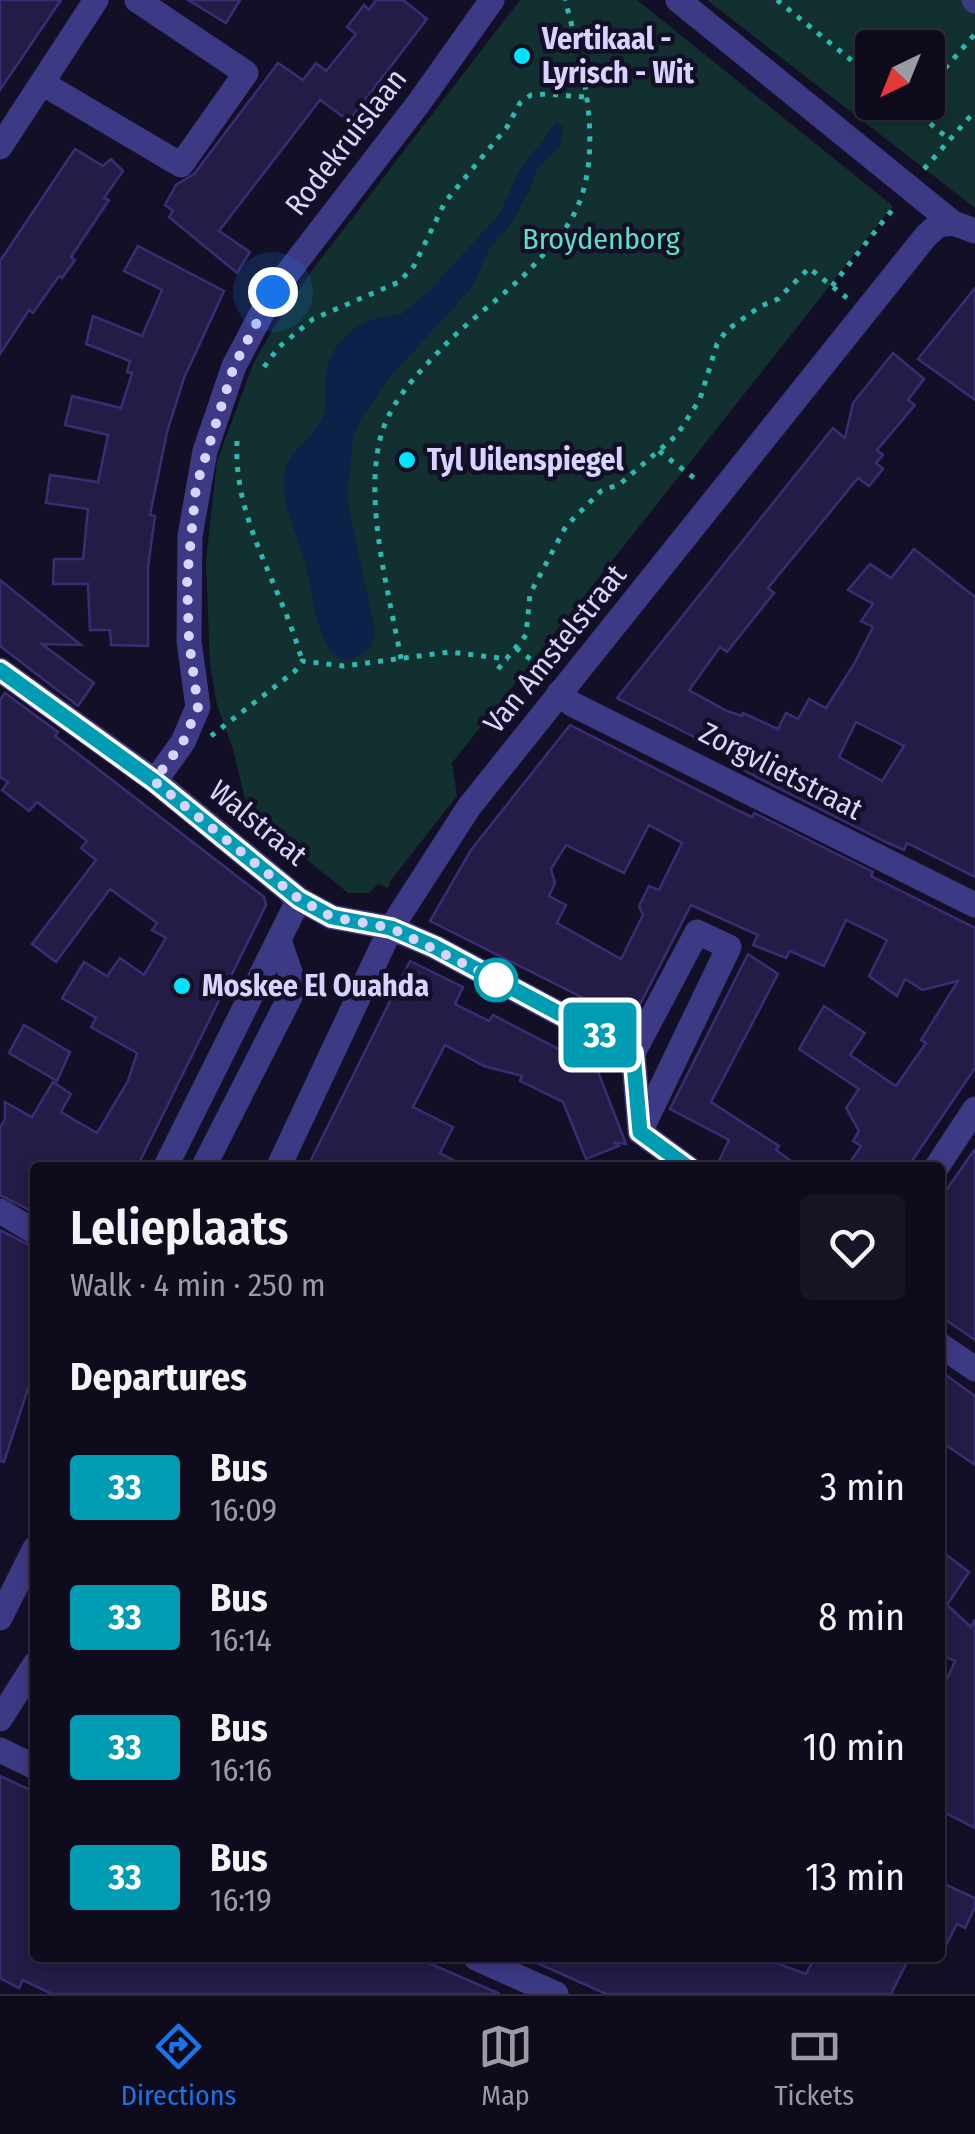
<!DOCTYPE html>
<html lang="en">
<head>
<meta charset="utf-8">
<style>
	body { margin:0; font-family:"Fira Sans Condensed",sans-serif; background:#171425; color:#f1f3f6; height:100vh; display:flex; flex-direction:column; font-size:38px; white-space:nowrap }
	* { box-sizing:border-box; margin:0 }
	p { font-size:32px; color:#9b9ba3 }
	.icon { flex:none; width:55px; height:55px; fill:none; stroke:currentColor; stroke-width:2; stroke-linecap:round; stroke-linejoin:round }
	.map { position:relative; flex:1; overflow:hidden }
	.drawer { position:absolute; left:30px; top:1162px; width:915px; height:800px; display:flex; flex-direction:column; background:#0e0b1c; border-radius:10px; box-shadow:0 5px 15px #0003,0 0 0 2px #2e2b3b }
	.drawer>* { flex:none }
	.badge { padding:0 20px; border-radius:8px; font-size:35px; line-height:65px }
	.needle { width:65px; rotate:223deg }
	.tools { position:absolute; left:855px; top:30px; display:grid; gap:20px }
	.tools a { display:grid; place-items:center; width:90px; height:90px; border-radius:10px; background:#0e0b1c; box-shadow:0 5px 15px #0003,0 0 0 2px #2e2b3b; font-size:50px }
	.you { position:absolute; width:50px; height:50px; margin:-25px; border:8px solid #fff; border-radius:50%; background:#1a73e8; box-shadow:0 0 0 15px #1a73e833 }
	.map>.badge { position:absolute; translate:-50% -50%; box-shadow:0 0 0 5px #fff }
	h2 { padding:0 40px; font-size:38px; line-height:90px }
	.round { display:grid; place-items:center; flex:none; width:105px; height:105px; border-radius:10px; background:#171425 }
	.summary { display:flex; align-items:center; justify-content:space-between; height:170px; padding:0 40px }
	h1 { font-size:48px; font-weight:600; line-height:75px }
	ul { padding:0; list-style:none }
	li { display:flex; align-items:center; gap:30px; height:130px; padding:0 40px }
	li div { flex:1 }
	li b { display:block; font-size:38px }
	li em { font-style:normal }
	li .badge { min-width:110px; font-weight:700; text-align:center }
	.tabs { display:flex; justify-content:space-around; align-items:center; height:140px; border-top:2px solid #2e2b3b; background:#0e0b1c; font-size:28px; color:#9b9ba3 }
	.tabs a { display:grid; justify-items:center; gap:5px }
	.tabs .active { color:#1a73e8 }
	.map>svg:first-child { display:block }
</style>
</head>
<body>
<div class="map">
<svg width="975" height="1994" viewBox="0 0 975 1994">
	<rect width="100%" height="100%" fill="#130f26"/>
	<g fill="#12302f" fill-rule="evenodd">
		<path d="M520,0H637L893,206L452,763L457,796L391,880L388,888L378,884L369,893H348L248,812L233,749L217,705L210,664L206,560L217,461L254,362L274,327L313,269Z"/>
		<path d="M707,0H975V208ZM872,48H928V102H872Z"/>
	</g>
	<path fill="#0c2248" d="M556,122L563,125L561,146L537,169L528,194L509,227L490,247L472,287L392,375L361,418L353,437L347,499L375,631L372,646C362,654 352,664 339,658C334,655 330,651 328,647C312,619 312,582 302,552C294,528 282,504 284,478C286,447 315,440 323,415C327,402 324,390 326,377C330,339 363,315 400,315L430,290L500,213L518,173Z"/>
	<g fill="#241b47" stroke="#3b2d73" stroke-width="2.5" fill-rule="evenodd">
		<path d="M0,0H61L0,90Z"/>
		<path d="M188,0H240L226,23Z"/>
		<path d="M376,0H403L427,19L349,121L320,100L219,231L250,252L237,273L169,217L173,211L165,205L176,185L194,174L278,63L303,80L316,63L326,71L356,34L347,27L364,5L369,10Z"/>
		<path d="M75,149L103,166L111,159L123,171L104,198L109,200L71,257L75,260L62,278L59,276L33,313L29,310L0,354V261Z"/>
		<path d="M138,246L224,291L184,378L167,432L150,515L155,516L148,567V646L111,645L110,630H90L88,584H53L54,559H83L88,509L46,503L50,475L98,482L108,435L65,425L72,396L121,408L132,373L127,372L130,361L86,344L93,316L142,336L162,290L124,271Z"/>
		<path d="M975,288V400L918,359Z"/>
		<path d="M893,353L924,379L908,400L915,405L877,450L883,455L876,463L883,469L869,486L858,478L768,588L774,593L746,628L727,652L720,647L689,690L727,711L742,716L743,713L778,729L786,713L798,719L809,699L826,708L854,664L873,627L861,621L873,604L848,590L870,564L891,578L914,549L975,597V877L907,843L904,850L888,843L770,784L739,768L742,761L617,698L833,428L845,438L853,403ZM856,722L904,746L882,781L839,757Z"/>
		<path d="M0,580L81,645L42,644L94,683L78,706L0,646Z"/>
		<path d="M5,693L58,732L55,736L264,897L266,905L139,1163L135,1168H35V1213L0,1195V1128L5,1119V1102L32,1117L53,1082L71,1094L61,1112L97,1133L128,1081L137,1053L91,1027L96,1018L62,998L84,962L107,976L120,958L144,975L166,938L152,930L157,923L110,889L56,962L32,944L96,860L81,848L87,841L37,802L29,811L2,790L8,782L0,777V700Z"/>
		<path d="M570,725L739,811L752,817L754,813L873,872L871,876L975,928V1068L907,1168H846L861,1146L853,1141L859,1131L846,1108L859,1089L799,1049L824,1006L865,1033L850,1055L896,1086L926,1043L921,1040L958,981L922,990L905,979L897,996L869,976L887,940L846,920L824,966L790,951L786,958L753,945L758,935L691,905L631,1022L430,921L471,850ZM649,825L682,843L659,890L649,886L639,906L643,915L621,959L557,923L566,905L549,896L555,883L551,869L566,845L624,873Z"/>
		<path d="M748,954L778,974L711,1102L779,1146L776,1150L801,1168H729L731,1164L719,1161L729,1140L670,1109Z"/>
		<path d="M410,961L463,987L455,1004L489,1021L493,1015L597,1069L626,1144L613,1142L619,1146L586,1159L563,1102L520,1081L522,1076L484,1066L445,1045L413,1107L453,1127L440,1153L468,1168H307Z"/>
		<path d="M24,1025L70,1052L57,1081L9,1053Z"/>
		<path d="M975,1149V1340L940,1316V1199Z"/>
		<path d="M0,1230L35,1248V1367L4,1462L0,1461Z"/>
		<path d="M940,1371L975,1396V1465L940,1441Z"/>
		<path d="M940,1550L969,1572L947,1605L971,1627L975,1619V1828L940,1810V1694L955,1661L940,1654Z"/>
		<path d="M0,1776L35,1792V1958H417L500,1994H52L23,1980L19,1988L0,1978Z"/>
		<path d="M940,1882L975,1898V1907L965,1928L957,1924L940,1957Z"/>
		<path d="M526,1958H763L806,1974L814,1958H909L891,1994H606Z"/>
	</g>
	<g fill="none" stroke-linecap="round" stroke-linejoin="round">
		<g stroke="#2fb8b0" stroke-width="5" stroke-dasharray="5 8" stroke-linecap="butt">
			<path d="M777,0L872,77"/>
			<path d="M928,88L975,34"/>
			<path d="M910,107L950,140"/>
			<path d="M924,169L975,111"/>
			<path d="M832,286L896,205"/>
			<path d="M264,367L279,347L313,319L399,282L414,266L445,202L507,127L520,103L531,95L546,94L585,97"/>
			<path d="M237,441C233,522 282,585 302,661"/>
			<path d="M659,451L698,481"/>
			<path d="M516,648L547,672"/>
			<path d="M401,659C389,592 362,499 382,432C393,398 420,371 444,346C472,317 507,294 535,264C550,247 567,230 576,210C605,149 582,62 565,0"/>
			<path d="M498,669L526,635L530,594L566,526L601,491L620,484L677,435L700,399L717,344L727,330L761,306L778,299L809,268L847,298"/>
			<path d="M211,736L295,671L302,661L344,666L449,652L508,659"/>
		</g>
		<g stroke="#3d3a85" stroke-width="25">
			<path d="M678,0L953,223L975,231"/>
			<path d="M974,0L975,1"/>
			<path d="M42,83L181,165L246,73L137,0"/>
			<path d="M0,147L96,0"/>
			<path d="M0,670L155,781L299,899L332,917L391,928L435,947L633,1053L640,1132L689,1168"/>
			<path d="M559,693L572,704L975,905"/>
			<path d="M155,781L183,742L198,707L189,641L190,536L205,451L234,366L273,292L418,104L492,0"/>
			<path d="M633,1053L697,932L729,947L640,1132"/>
			<path d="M165,1168L299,899"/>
			<path d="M203,1168L295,987L279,940"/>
			<path d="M278,1168L391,928L469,807L926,236L938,225L953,223"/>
			<path d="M936,1168L975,1109"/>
			<path d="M0,1211L35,1232"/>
			<path d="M940,1345L975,1369"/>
			<path d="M0,1618L35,1548"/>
			<path d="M0,1719L35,1664"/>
			<path d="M0,1750L35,1767"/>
			<path d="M476,1958L556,1994"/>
		</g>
	</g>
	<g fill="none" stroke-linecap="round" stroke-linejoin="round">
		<g stroke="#fff" stroke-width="22">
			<path id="line" d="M0,670L154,781L299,899L332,917L391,928L435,947L633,1053L640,1132L689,1168"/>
		</g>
		<use href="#line" stroke="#009cb4" stroke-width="15"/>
		<path stroke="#d9d4ff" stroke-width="10" stroke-dasharray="0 18" d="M273,292L234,366L196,487L187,579L189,641L198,707L183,742L154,781L299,899L332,917L391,928L501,982L496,980"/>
	</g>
	<g fill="#00e5ff" stroke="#130f26" stroke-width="4">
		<circle cx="522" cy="56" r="10"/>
		<circle cx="407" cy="460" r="10"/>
		<circle cx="182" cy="986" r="10"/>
	</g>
	<circle fill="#fff" stroke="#009cb4" stroke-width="5" cx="496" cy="980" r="20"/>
	<g text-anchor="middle" stroke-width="9" stroke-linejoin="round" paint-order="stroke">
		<g font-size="30" font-weight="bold" fill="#d9d4ff" stroke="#130f26" text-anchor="start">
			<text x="542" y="49">Vertikaal -<tspan x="542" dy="34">Lyrisch - Wit</tspan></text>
			<text x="427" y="470">Tyl Uilenspiegel</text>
			<text x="202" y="996">Moskee El Ouahda</text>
		</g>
		<g font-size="30" fill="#d9d4ff" stroke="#130f26">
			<text transform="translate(346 142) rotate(-52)" y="10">Rodekruislaan</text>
			<text transform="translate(555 649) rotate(-51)" y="10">Van Amstelstraat</text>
			<text transform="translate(781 771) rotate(27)" y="10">Zorgvlietstraat</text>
			<text transform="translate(258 823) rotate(39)" y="10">Walstraat</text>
		</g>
		<g font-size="30" fill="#5fe0c0" stroke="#130f26">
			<text x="601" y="249">Broydenborg</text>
		</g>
	</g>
</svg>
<div class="tools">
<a><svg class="needle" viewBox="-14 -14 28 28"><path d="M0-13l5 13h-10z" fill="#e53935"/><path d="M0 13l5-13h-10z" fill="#9b9ba3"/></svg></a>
</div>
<div class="you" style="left:273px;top:292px"></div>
<b class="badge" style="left:600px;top:1035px;background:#009cb4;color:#fff">33</b>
<section class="drawer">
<div class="summary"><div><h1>Lelieplaats</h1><p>Walk · 4 min · 250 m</p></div><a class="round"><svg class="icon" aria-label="heart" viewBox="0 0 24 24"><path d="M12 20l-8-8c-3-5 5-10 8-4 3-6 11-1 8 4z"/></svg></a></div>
<h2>Departures</h2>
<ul>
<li><span class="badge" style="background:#009cb4;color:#fff">33</span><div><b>Bus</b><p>16:09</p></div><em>3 min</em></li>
<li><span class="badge" style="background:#009cb4;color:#fff">33</span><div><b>Bus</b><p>16:14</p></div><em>8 min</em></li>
<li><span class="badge" style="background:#009cb4;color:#fff">33</span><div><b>Bus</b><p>16:16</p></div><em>10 min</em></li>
<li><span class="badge" style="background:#009cb4;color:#fff">33</span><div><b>Bus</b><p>16:19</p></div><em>13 min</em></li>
</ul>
</section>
</div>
<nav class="tabs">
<a class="active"><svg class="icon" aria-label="directions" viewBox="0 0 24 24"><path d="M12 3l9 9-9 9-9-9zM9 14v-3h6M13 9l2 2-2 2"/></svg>Directions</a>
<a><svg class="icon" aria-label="map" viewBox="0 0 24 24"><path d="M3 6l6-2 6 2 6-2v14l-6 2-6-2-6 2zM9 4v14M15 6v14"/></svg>Map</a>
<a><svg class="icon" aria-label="tickets" viewBox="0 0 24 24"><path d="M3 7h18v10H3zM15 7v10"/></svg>Tickets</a>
</nav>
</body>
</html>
